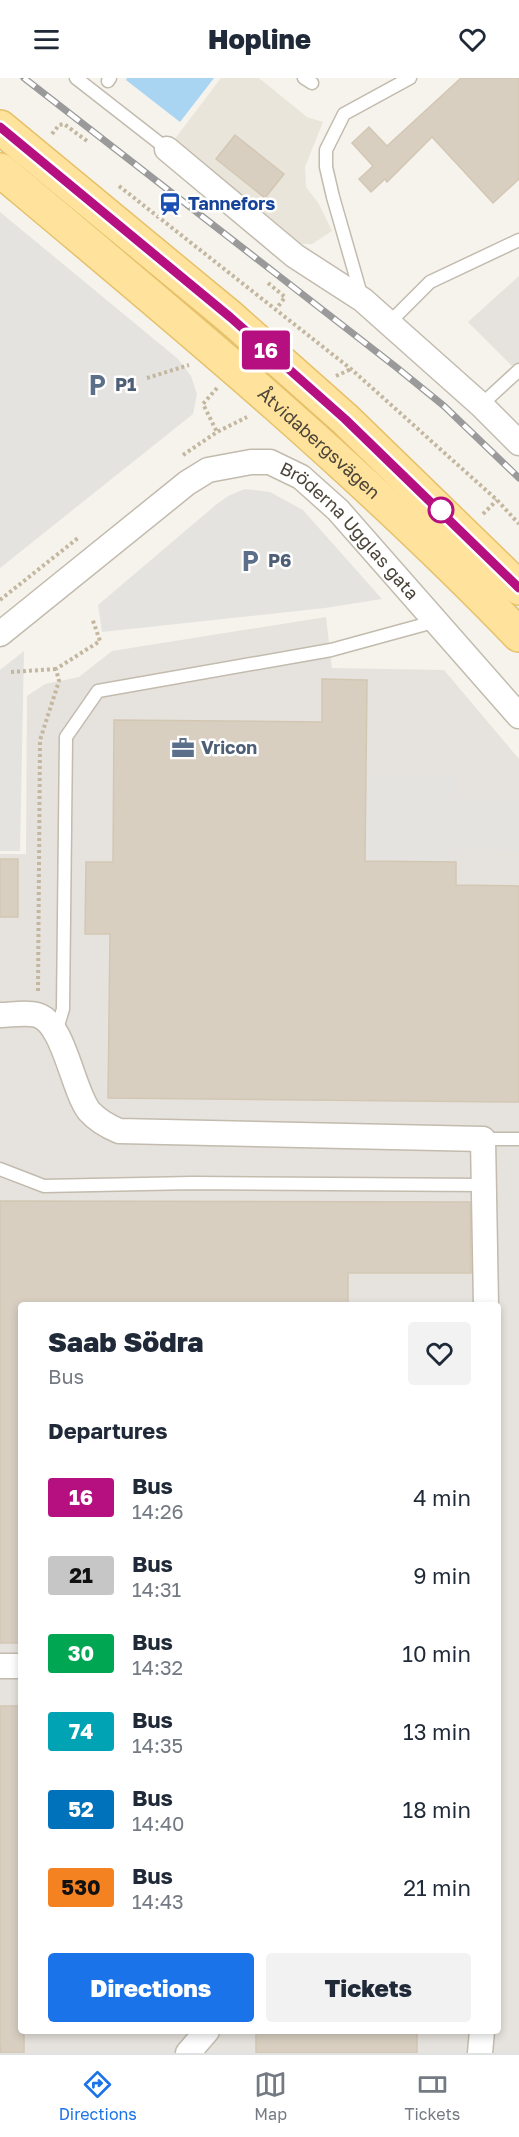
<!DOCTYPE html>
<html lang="en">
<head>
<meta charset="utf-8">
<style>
	body { margin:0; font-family:"Golos Text",sans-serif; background:#f2f2f3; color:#1f2937; height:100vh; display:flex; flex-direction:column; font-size:22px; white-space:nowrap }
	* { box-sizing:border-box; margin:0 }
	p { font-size:20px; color:#747a83 }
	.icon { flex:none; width:33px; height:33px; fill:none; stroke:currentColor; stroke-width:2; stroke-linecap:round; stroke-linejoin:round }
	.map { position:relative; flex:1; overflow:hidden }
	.drawer { position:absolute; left:18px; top:1224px; width:483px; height:732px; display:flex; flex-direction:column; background:#fff; border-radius:6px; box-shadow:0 3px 9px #0003 }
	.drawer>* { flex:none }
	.badge { padding:0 12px; border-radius:4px; font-size:21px; line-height:39px }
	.map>.badge { position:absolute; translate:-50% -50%; box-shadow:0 0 0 3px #fff }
	h2 { padding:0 30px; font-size:22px; line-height:54px }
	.round { display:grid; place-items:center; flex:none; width:63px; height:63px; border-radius:6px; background:#f2f2f3 }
	.head { display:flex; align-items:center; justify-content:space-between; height:102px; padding:0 30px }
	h1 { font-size:28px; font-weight:800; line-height:45px }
	.action { display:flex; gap:12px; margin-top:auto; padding:12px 30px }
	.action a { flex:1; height:69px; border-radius:6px; background:#1a73e8; color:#fff; font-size:24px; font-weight:800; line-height:69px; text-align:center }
	.action a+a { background:#f2f2f3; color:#1f2937 }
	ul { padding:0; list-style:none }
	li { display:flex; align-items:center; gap:18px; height:78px; padding:0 30px }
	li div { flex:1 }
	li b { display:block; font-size:22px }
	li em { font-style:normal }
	li .badge { min-width:66px; font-weight:700; text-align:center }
	header { display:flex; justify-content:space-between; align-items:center; height:78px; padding:0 30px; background:#fff; font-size:27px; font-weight:800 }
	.dock { display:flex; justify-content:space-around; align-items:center; height:84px; border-top:2px solid #e0e1e3; background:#fff; font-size:16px; color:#747a83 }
	.dock a { display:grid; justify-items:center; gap:3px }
	.dock .selected { color:#1a73e8 }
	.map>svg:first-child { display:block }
</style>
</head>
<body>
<header><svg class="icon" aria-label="menu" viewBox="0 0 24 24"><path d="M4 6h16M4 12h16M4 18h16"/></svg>Hopline<svg class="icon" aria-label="heart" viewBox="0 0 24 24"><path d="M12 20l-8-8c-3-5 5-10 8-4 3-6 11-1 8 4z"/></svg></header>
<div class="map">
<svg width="519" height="1975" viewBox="0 0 519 1975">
	<rect width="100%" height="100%" fill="#f6f3ec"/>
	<path fill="#eae5da" d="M221,0H259L307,39L323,44L305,89L306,109L319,126L332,153L312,166H294L174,62Z"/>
	<g fill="#e6e2dd" fill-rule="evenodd">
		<path d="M519,198V295L468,244Z"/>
		<path d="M326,539L332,590L444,592L519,681V1975H0V776H26L27,618L45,606L79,599L112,573ZM21,1227H498V1953H21Z"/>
	</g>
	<path fill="#d2eab5" d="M0,69L256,281L357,373L519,530V538L253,286L0,73Z"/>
	<g fill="#e5e3e0">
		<path d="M0,134L178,281L191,298L197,316L193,336L0,490Z"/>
		<path d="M245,411L270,414L303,432L382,521L325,530L102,554L98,527L218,425L230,417Z"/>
		<path d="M24,573L20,773H0V592Z"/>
		<path d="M366,696L457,697V721L519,722V773L456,772V784L365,783Z"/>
	</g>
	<path fill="#a9d4f2" d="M127,0H214L180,44L126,2Z"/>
	<g fill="#d8cfc1" stroke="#d3c7b4" stroke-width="1.5">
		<path d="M461,0H519V101L493,125L432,59L387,104L385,101L371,114L359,101L373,88L352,65L369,49L387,68Z"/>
		<path d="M235,57L284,96L265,120L216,81Z"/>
		<path d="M322,601L367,602L365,783L456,784V807L519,808V1024L108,1020L110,856H85L86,784H113L114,642L322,644Z"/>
		<rect x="0" y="781" width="18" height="58"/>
		<path d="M0,1123L470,1124L471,1195H348V1227H21V1565H0Z"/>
		<path d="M0,1628H21V1953H24V1975H1L0,1966Z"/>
		<rect x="256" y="1953" width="161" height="22"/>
	</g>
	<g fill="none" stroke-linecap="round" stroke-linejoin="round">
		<g stroke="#c2bbae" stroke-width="15">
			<g id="service">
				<path d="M76,0L167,71"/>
				<path d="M304,0L312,5"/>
				<path d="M108,3L110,0"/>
				<path d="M362,220L333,119L326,89V72L344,36L410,0"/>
				<path d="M389,245L430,204L519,162"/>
				<path d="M481,327L519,292"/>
				<path d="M56,954L63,931L66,659L98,613L331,572L437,543"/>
				<path d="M483,1061H519"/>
				<path d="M0,1091L44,1108L193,1105L484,1107"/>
			</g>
		</g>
		<g stroke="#c2bbae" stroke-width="27">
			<g id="minor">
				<path d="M167,71L295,178L363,222L481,327L519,365"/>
				<path id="s1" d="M0,556L187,405L208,392L251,384H270L301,399L338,432L519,638"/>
				<path d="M0,937C11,937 26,934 37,937C64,944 72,1011 89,1033C98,1043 107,1048 119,1053L483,1061L486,1227"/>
				<path d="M0,1588H21"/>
				<path d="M188,1975L207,1953"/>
				<path d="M480,1975L482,1953"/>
			</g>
		</g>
		<g stroke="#e6c16a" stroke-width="36">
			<g id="primary">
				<path d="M0,49L230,239L345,341L519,510"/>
				<path id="s2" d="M0,92C178,241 357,389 519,557"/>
			</g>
		</g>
		<g stroke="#c4b79f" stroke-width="4" stroke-dasharray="3 3" stroke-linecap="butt">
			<path d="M52,56L59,47L64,46L87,63"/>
			<path d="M119,108L351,291L497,422L519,446"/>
			<path d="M268,205L285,219L277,230"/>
			<path d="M336,298L351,291"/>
			<path d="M147,300L189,287"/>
			<path d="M217,310L203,326L217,354"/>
			<path d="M183,377L217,354L247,339"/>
			<path d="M483,436L497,422"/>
			<path d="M0,522L78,460"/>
			<path d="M11,594L56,591"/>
			<path d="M38,913L40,662L59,603L56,591L100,563L92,540"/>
		</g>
		<use href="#service" stroke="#fff" stroke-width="12"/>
		<use href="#minor" stroke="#fff" stroke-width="24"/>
		<use href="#primary" stroke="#ffe39c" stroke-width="33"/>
		<g stroke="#9a9a9a" stroke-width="7">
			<path id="rail" d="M24,0L396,289L444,328L519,400"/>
		</g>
		<use href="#rail" stroke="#fff" stroke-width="4.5" stroke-dasharray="14" stroke-linecap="butt"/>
	</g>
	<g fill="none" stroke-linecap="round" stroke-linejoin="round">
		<g stroke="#fff" stroke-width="14">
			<path id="line" d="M0,49L230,239L345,341L519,510"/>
		</g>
		<use href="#line" stroke="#b60f80" stroke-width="9"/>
	</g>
	<defs>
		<g id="station-bare" transform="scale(1.8)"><path d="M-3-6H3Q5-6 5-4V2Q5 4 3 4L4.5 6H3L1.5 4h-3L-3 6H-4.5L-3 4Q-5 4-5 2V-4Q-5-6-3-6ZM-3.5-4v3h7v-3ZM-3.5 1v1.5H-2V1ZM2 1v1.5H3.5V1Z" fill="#1a4fb4" stroke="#fff" stroke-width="2.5" paint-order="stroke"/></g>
		<g id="parking-bare" transform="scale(1.8)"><path d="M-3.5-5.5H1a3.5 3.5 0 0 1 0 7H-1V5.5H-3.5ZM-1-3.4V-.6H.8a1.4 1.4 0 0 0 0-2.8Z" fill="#5c6f8a" stroke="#fff" stroke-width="2.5" paint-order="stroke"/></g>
		<g id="office-bare" transform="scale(1.8)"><path d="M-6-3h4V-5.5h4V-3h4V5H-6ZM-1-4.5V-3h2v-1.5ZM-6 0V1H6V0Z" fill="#5c6f8a" stroke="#fff" stroke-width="2.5" paint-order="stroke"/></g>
	</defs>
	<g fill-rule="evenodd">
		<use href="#station-bare" x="170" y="126"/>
		<use href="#parking-bare" x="97" y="307"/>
		<use href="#parking-bare" x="250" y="483"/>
		<use href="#office-bare" x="183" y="670"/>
	</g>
	<circle fill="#fff" stroke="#b60f80" stroke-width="3" cx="441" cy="432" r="12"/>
	<g text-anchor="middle" stroke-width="5" stroke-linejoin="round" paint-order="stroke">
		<g font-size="18" font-weight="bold" fill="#164399" stroke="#fff" text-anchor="start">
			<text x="188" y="132">Tannefors</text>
		</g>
		<g font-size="18" font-weight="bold" fill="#4e5e75" stroke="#fff" text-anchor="start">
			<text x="115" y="313">P1</text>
			<text x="268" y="489">P6</text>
			<text x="201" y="676">Vricon</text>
		</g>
		<g font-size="18" fill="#4b4439" stroke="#fff">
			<text dy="6" stroke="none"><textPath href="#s2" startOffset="420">Åtvidabergsvägen</textPath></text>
			<text dy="6" stroke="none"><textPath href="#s1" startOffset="434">Bröderna Ugglas gata</textPath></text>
		</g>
	</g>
</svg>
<b class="badge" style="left:266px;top:272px;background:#b60f80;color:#fff">16</b>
<section class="drawer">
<div class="head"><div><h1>Saab Södra</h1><p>Bus</p></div><a class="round"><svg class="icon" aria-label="heart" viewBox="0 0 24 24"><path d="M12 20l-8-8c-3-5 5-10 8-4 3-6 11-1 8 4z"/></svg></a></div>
<h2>Departures</h2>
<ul>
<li><span class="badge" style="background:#b60f80;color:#fff">16</span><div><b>Bus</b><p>14:26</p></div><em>4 min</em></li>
<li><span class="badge" style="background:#c6c6c6;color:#111">21</span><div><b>Bus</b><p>14:31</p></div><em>9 min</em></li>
<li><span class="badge" style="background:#00a651;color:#fff">30</span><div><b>Bus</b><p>14:32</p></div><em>10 min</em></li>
<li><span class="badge" style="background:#00a3b4;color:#fff">74</span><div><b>Bus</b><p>14:35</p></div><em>13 min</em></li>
<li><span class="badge" style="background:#0072bc;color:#fff">52</span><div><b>Bus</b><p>14:40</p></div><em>18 min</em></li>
<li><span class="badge" style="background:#f58220;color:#111">530</span><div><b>Bus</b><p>14:43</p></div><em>21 min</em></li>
</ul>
<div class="action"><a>Directions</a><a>Tickets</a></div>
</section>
</div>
<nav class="dock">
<a class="selected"><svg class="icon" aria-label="directions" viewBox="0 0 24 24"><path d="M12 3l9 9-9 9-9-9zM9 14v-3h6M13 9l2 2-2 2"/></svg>Directions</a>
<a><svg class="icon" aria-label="map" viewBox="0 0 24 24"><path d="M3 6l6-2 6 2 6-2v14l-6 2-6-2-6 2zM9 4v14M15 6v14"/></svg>Map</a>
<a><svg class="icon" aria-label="tickets" viewBox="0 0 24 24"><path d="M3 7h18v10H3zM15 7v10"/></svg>Tickets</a>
</nav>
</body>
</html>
